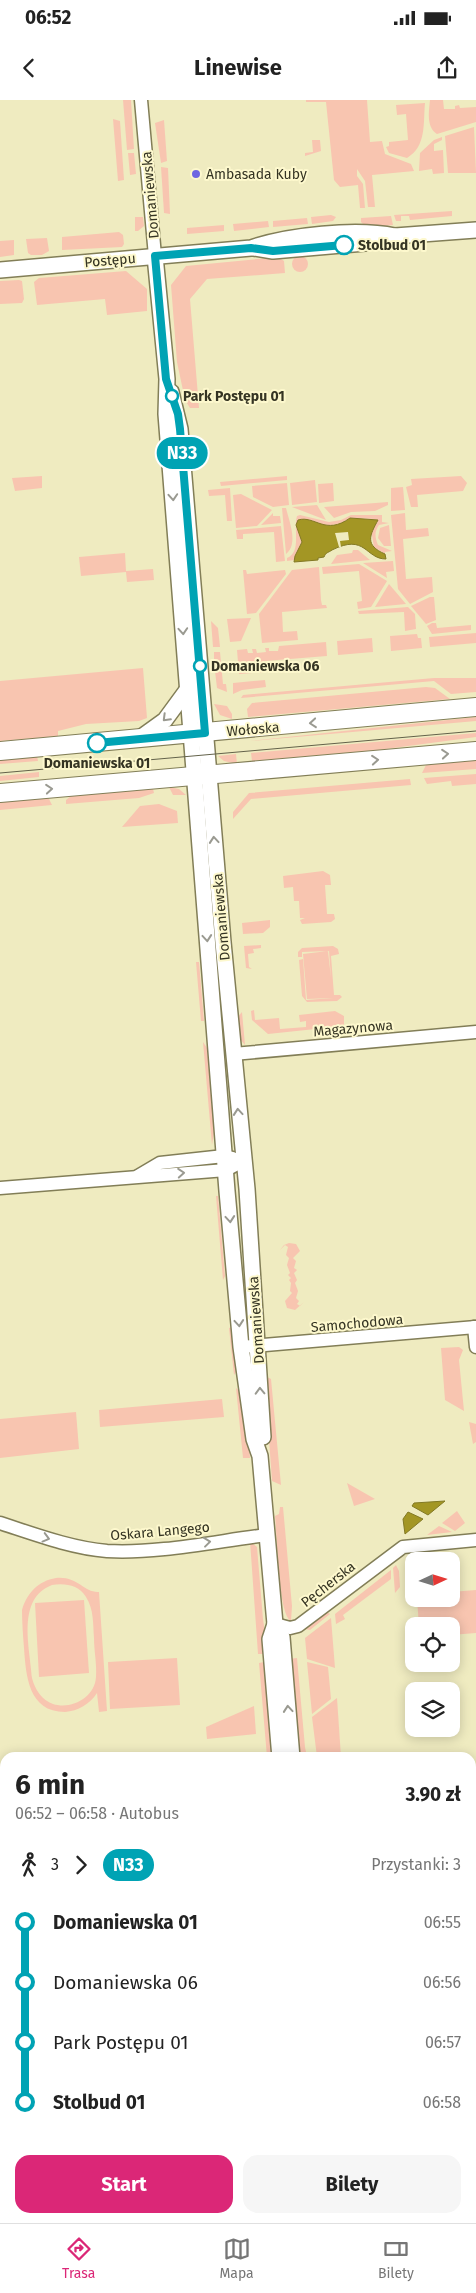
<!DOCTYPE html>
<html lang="pl">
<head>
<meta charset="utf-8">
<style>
	body { margin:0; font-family:"Fira Sans",sans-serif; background:#f6f6f6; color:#222; height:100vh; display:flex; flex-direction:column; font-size:19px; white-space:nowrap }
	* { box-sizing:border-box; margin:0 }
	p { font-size:16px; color:#767676 }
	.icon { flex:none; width:28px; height:28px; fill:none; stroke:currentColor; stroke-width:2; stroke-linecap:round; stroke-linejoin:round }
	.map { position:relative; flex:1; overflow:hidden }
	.details { position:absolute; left:0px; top:1652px; width:476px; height:471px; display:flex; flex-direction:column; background:#fff; border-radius:15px 15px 0 0; box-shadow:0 2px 12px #0003 }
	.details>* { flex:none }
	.badge { padding:0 10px; border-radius:16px; font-size:18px; line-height:32px }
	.needle { width:32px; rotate:86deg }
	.buttons { position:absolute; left:405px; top:1452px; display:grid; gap:10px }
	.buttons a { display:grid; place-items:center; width:55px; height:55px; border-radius:10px; background:#fff; box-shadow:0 2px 12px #0003; font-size:25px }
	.map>.badge { position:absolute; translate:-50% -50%; box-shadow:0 0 0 2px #fff }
	.legs { display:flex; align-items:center; gap:8px; height:55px; padding:0 15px; font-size:16px }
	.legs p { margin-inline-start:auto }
	.head { display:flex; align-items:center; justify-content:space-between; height:85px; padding:0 15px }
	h1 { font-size:28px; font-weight:700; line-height:38px }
	.action { display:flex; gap:10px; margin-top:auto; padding:10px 15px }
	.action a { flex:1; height:58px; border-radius:15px; background:#db2777; color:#fff; font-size:20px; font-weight:700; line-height:58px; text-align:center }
	.action a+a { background:#f6f6f6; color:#222 }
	ul { padding:0 15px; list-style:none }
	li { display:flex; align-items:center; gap:18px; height:60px; font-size:19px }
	li i { display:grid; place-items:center; width:8px; height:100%; margin:0 6px; background:currentColor }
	li i::after { content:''; width:12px; height:12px; margin:-6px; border:4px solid; border-radius:50%; background:#fff }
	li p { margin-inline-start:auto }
	li:first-child i { background:linear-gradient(#0000 50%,currentColor 0) }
	li:last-child i { background:linear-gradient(currentColor 50%,#0000 0) }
	.status { display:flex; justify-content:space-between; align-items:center; height:35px; padding:0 25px; background:#fff; direction:ltr }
	.status svg { height:14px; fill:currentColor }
	header { display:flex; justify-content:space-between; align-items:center; height:65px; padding:0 15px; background:#fff; font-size:22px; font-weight:700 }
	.menu { display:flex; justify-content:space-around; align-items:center; height:70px; border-top:1px solid #e0e0e0; background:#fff; font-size:14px; color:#767676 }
	.menu a { display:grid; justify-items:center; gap:2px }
	.menu .current { color:#db2777 }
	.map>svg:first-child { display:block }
</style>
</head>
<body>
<div class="status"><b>06:52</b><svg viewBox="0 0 49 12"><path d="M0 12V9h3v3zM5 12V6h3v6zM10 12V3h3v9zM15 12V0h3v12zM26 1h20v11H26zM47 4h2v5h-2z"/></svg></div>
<header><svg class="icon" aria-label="back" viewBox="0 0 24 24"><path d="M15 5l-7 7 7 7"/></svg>Linewise<svg class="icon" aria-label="share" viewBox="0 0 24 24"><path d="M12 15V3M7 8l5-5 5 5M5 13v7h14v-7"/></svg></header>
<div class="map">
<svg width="476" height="2123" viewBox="0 0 476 2123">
	<rect width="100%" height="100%" fill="#efebc0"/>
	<g fill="#f8c5b0" fill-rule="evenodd">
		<path d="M123,0H131L134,49L127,50Z"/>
		<path d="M306,0H367L370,42L382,41L385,54L411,64L414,71L372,75L375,107H368L365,81L357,69V76L363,84L365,108H360L358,85L340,87L334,80L326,2H306Z"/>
		<path d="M430,0H443L444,9H455V6L459,5L460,8L476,7V22L437,34C426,27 429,11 430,0Z"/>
		<path d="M425,3C423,23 427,46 407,58L389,53L386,47L389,46V42L408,40L406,14L397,15L396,5Z"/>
		<path d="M113,19L120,21L124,80L118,81Z"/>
		<path d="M164,20L167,61L161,63L155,23Z"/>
		<path d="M474,27L476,73H448L445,36Z"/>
		<path d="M442,37V40L434,44V51L443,50L444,73L433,74L432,69L419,71L420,53L434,40Z"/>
		<path d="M312,40H320L321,51L305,56V53L313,52Z"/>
		<path d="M134,53L136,74L130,75L128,53Z"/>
		<path d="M161,67L168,68L170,114L164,113Z"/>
		<path d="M452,111V116L410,120L409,116H401V121H396L394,115Z"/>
		<path d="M331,115L336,117L333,121L312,124L311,117Z"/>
		<path d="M391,116L393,125L367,128L361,122V118Z"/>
		<path d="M135,117H143L144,126L138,131H135Z"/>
		<path d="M307,118L308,124L273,127V121Z"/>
		<path d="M268,121L269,127L234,131L233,124Z"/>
		<path d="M224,125V131L187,134V128Z"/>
		<path d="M119,132L123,135L124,144L122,147L62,150V137Z"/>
		<path d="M47,138L49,151L42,155H31L28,153L26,139Z"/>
		<path d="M14,140V155L0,157V141Z"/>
		<circle cx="300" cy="164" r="8"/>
		<path d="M278,157L284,161L285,173L207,179L190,199L199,308H190L185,300L177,262L171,185L186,166Z"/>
		<path d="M126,171L147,189V211L107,215L105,199L37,205L34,182L39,178Z"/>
		<path d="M19,180L22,181L24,199L22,203L0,204V181Z"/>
		<path d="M42,376V388L15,391L12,378Z"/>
		<path d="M287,376V380L221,386L220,382Z"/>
		<path d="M461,376L467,383L463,391L417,395L418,407H411L406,387L412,385L411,379Z"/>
		<path d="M315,380L317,402L292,405L290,383Z"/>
		<path d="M287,383L289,405L273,407L253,397L252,386Z"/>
		<path d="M333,383L334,401L319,403L318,384Z"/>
		<path d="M403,387L405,410L391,411V388Z"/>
		<path d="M230,388L232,421H227L225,395L209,396L208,390Z"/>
		<path d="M241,394L272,410L257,426L236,428L233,395Z"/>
		<path d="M388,402V405L375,411L351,412L334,418L324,407Z"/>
		<path d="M317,405L326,420L292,407Z"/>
		<path d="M282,408H286C289,421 299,444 286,454Z"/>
		<path d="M273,413V416H280L281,423L261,425Z"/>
		<path d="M405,413L406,430L428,428L429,436L403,439L406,479L432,477L433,492L410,504L398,489L391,415Z"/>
		<path d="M300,415L329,422L341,420L351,415H382V422L389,423L379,425C374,432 375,437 378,445L392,451L385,452V454L374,447L371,430L377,422L375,419L350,418L340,424L322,426L301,419L298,420L296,425L302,442L294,460L287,461V458C302,452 293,429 297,416Z"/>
		<path d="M389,425L391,446H384L378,438L380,428Z"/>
		<path d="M281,426L285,461L276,462L274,432L243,434V439H237L236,430Z"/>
		<path d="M353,450H358L370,460L331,464L337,455L352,453Z"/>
		<path d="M125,453L126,471L153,469L154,480L127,482L126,472L81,476L79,457Z"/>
		<path d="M393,461L394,471L386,472L387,478L363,463Z"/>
		<path d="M359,464L387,481L371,507L358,509L357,502L362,501L359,471L323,474L322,467Z"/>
		<path d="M319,467L321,500L322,505H326L327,508L282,512L283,532L297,531L298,540L262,543L259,514L292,470Z"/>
		<path d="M243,470H246L247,474L285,470L286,474L256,513L247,514Z"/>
		<path d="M389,484L406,504L375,507Z"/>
		<path d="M430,497H434L436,520L426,524L411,506Z"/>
		<path d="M408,507L415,514L416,529L405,531L404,512L359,514L358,511Z"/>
		<path d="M251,518L241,541L230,542L227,519Z"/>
		<path d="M211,521L218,528L220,547H213Z"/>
		<path d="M432,523H436L437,528L471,525V530L432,534L427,526Z"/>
		<path d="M476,533V543L430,547L429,537Z"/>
		<path d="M417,534L418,538H421L422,548L391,551L390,536Z"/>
		<path d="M372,538L373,552L338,555L337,541Z"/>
		<path d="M326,542L327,556L265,561V572L239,574L237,550L247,549L248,553H253L252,549H256L257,553L266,552L265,548H269V551H278L279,546Z"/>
		<path d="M214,552H220L223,584H226L227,592L217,588L215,571H219L218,560H214Z"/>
		<path d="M143,568L147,618L139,621L86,624L58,631V636L0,641V581Z"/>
		<path d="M434,578H476V592L451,594L434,581L241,598L243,595Z"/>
		<path d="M265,580L266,587L242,590L233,594V583Z"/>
		<path d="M426,587L435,588L450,599L248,617L247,609L252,603Z"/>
		<path d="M214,604L227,606L232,614V619L220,615Z"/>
		<path d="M476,617V621L250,641Z"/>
		<path d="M476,633V637L378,650L252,661L251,653Z"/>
		<path d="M236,654L237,664L224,661L218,656Z"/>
		<path d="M37,656L38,661L0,664V659Z"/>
		<path d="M476,660V669L422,673L426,665Z"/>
		<path d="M39,672V677L0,681V676Z"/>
		<path d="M476,674V684L452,686L451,681L427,684L424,678Z"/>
		<path d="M410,679L411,685L251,699L233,719V712L249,693Z"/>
		<path d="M169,687L179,689L186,695H173Z"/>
		<path d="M153,689L154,693L139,698L66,704V700L71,696Z"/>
		<path d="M48,697L52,705L0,710V702Z"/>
		<path d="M159,704L177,711L178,723L122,727L140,706Z"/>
		<path d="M323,771L330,775L331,785H325L327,814H334L335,819L331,822L302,824L300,820L305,818H300L299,801H294L293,787L284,788L283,776Z"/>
		<path d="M270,820V827L263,833L243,834L242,823Z"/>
		<path d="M261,845V848L253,849L254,853L248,854L249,867L252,869L246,868L244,846Z"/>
		<path d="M333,846L338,849L339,854L331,856L334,895H340L342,897L337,901L307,902L302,896L299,860L303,859L306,900L333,898L307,899L303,854L328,851L331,878L329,851L302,852V857H298V852L302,848Z"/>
		<path d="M196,862H199L204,921H201Z"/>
		<path d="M254,910L255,920L279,918L280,929L306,927V921L300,922L299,915L335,911L344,916V926L268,934L252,920L251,911Z"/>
		<path d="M242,912L245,945L239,938L237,918Z"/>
		<path d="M203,942L207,948L214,1032L212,1045Z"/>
		<path d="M216,1096H218L225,1176L223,1180Z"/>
		<path d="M289,1143L296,1144L300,1151L293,1158L296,1161L294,1168L297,1170L294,1173L297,1180L295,1183L298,1191L296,1198L299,1201L297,1204L300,1206L304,1202L295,1210L287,1208L285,1201L292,1193L290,1191L291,1183L289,1180L291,1178L288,1175L290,1173L287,1165L289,1158L286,1155L288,1147L285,1145L280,1150L284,1145Z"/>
		<path d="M232,1227L237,1270L234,1275L229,1228Z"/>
		<path d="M459,1247L463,1250L459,1260L464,1311L445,1300L441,1248Z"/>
		<path d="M267,1277L271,1279L281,1385L272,1381L267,1311Z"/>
		<path d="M236,1288C249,1297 249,1343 250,1358H243Z"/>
		<path d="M222,1299L224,1317L100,1327L99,1310Z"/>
		<path d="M76,1312L79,1349L0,1358V1319Z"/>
		<path d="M469,1322L476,1324V1342L473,1344Z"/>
		<path d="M347,1383L375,1399L354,1406Z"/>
		<path d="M280,1407H283L292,1506L291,1521C278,1514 277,1434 275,1416L279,1414Z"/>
		<path d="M457,1411L465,1423L455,1431L442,1423Z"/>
		<path d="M439,1426L452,1432L427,1435Z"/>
		<path d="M250,1441L257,1447L263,1519L268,1554H258Z"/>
		<path d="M396,1465L399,1471L400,1487L395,1493L393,1468Z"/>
		<path d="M391,1470V1479L343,1515L345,1519L336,1524L335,1514Z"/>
		<path d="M56,1478C78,1476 84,1493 99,1492L107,1611L99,1612L97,1593C90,1604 78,1611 65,1612C28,1612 26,1575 24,1548C23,1536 22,1522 22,1510C27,1493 38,1481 56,1478ZM52,1485C65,1483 79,1485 86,1497C94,1509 93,1525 94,1538C94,1551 97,1564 96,1577C95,1597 72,1610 53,1604C42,1600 35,1590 32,1578C30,1547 16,1499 52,1485Z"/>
		<path d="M476,1490V1533L451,1535V1526H419L417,1499H451V1492Z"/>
		<path d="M84,1500L89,1573L39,1577L35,1503Z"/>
		<path d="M327,1512L330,1514L310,1530L305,1529Z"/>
		<path d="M331,1518L335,1568L307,1559L305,1538Z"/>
		<path d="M177,1558L180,1605L110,1609L108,1562Z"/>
		<path d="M297,1558L305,1647L307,1657H297L289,1559Z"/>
		<path d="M269,1561L277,1657H267L259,1563Z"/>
		<path d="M307,1562L328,1567L331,1599L312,1614Z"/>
		<path d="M337,1598L341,1657H317L312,1617Z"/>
		<path d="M254,1606L256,1634L207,1639L206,1627Z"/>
		<path d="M476,1856V1880H471V1858Z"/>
		<rect x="471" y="1919" width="5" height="107"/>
		<path d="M175,2119H214V2123H160L159,2121Z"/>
	</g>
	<g fill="#a39624" stroke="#827924">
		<path d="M350,418L378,420C370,435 364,445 385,454L386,459C365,459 366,433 332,450C328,453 326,452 324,457L318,458V460L294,462L295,456L302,442L296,425L298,420C315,415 325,436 350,418Z"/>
		<path d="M445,1401L428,1415L412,1406L414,1403Z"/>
		<path d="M408,1412L423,1419L405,1434L403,1419Z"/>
	</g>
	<path fill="#efebc0" d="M348,432L349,440L340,441L341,447H339L335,433Z"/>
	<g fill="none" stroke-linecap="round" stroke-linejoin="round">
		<g stroke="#827e57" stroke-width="15">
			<g id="minor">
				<path d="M141,0L155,156"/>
				<path d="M233,954L476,932"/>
				<path d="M138,1076L160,1063L224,1056L233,1058"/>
				<path d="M0,1088L226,1070L243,1061"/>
				<path d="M474,1227L476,1247"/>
				<path d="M241,1247L476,1227"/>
				<path d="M0,1423C34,1434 71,1448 107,1451C157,1454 217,1441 267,1435"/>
				<path d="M275,1524L290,1528L298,1526L403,1447L476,1440"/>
				<path d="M471,1685L476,1684"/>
				<path d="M0,1724L5,1723"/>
				<path d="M471,1849L476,1847"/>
				<path d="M0,1878H5"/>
				<path d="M0,2065L5,2064"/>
				<path d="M276,2119L278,2123"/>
			</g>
		</g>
		<g stroke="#827e57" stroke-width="18">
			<g id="tertiary">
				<path d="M254,148L273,151L365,143L395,136L476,130"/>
				<path d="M155,156L167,279L166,314L227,1091L241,1247L254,1339L260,1356L275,1524L282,1537L292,1658"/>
				<path d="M0,170L251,148C288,135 356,128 395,136"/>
				<path d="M171,292L180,329L223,842L247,1089L263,1337"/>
				<path d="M140,638L165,620L187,590"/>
				<path d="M275,1524L270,1539L280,1658"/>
				<path d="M0,1980L5,1979"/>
				<path d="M326,2119V2123"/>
			</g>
		</g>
		<g stroke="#827e57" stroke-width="20">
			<g id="secondary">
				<path d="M0,651L476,607"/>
				<path d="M0,693L476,651"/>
			</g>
		</g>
		<use href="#minor" stroke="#fff" stroke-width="12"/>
		<use href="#tertiary" stroke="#fff" stroke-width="15"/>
		<use href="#secondary" stroke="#fff" stroke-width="18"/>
		<path stroke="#63624a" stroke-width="1" d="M0,673L476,631"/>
	</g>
	<defs><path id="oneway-chevron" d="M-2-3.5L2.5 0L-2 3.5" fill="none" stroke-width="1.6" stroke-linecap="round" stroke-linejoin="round" transform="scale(1.25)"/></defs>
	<g stroke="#9a9a91">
		<use href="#oneway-chevron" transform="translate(173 397) rotate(86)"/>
		<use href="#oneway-chevron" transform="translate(183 531) rotate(86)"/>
		<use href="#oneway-chevron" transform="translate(166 618) rotate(135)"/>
		<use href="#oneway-chevron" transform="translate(313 623) rotate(175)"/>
		<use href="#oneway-chevron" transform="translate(445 654) rotate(-5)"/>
		<use href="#oneway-chevron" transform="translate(375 660) rotate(-5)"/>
		<use href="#oneway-chevron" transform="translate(49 689) rotate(-5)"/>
		<use href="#oneway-chevron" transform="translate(214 740) rotate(-95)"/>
		<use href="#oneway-chevron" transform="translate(207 838) rotate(85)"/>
		<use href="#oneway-chevron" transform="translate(238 1012) rotate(-95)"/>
		<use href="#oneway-chevron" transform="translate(181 1073) rotate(-4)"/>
		<use href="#oneway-chevron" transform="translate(230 1119) rotate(85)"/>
		<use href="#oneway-chevron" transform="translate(239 1223) rotate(85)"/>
		<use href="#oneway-chevron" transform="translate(260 1291) rotate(-92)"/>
		<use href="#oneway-chevron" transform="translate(46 1438) rotate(15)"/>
		<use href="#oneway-chevron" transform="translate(207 1442) rotate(-7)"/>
		<use href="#oneway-chevron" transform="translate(288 1609) rotate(-95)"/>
	</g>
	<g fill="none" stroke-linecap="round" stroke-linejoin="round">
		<g stroke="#fff" stroke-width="11">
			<path id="line-1" d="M97,643L205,633L180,329L178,314L166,279L155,156L251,148L273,151L344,145"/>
		</g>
		<use href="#line-1" stroke="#00a3b4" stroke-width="8"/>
	</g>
	<circle fill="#6f67e1" stroke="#fdf8cd" stroke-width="2" cx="196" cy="74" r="5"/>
	<g fill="#fff" stroke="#00a3b4" stroke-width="2.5">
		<circle cx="344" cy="145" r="9"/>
		<circle cx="172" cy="296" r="6"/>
		<circle cx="200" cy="566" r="6"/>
		<circle cx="97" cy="643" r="9"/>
	</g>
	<g text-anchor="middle" stroke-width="4" stroke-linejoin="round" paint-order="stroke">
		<g font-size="14" fill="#353423" stroke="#fdf8cd" text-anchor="start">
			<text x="206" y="79">Ambasada Kuby</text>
		</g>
		<g font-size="14" fill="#353423" stroke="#fdf8cd">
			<text transform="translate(150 95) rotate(-95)" y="5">Domaniewska</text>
			<text transform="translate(110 160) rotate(-5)" y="5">Postępu</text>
			<text transform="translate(253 629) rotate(-5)" y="5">Wołoska</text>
			<text transform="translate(221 817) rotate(-95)" y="5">Domaniewska</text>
			<text transform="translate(353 928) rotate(-5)" y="5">Magazynowa</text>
			<text transform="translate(256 1220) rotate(-94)" y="5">Domaniewska</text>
			<text transform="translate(357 1223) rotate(-5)" y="5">Samochodowa</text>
			<text transform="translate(160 1431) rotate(-5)" y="5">Oskara Langego</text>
			<text transform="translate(328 1484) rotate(-38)" y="5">Pęcherska</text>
		</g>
		<g font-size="14" font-weight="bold" fill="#353423" stroke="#fdf8cd" text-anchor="start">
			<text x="358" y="150">Stolbud 01</text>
			<text x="183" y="301">Park Postępu 01</text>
			<text x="211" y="571">Domaniewska 06</text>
			<text x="97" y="668" text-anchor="middle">Domaniewska 01</text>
		</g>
	</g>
</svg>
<div class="buttons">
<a><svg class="needle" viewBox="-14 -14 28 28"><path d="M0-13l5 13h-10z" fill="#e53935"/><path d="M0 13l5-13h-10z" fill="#767676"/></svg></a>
<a><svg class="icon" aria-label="locate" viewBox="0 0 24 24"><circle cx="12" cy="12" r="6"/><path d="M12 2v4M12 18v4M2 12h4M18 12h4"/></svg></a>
<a><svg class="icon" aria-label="layers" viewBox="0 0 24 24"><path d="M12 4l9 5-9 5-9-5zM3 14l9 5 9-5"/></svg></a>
</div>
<b class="badge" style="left:182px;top:353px;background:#00a3b4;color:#fff">N33</b>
<section class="details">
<div class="head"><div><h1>6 min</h1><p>06:52 – 06:58 · Autobus</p></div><b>3.90 zł</b></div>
<div class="legs"><svg class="icon" aria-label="walk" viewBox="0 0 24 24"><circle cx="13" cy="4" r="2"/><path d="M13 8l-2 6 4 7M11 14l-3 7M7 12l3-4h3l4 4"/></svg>3<svg class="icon" aria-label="forward" viewBox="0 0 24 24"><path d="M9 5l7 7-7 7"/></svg><b class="badge" style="background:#00a3b4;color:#fff">N33</b><p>Przystanki: 3</p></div>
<ul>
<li><i style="color:#00a3b4"></i><b>Domaniewska 01</b><p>06:55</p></li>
<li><i style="color:#00a3b4"></i><span>Domaniewska 06</span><p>06:56</p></li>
<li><i style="color:#00a3b4"></i><span>Park Postępu 01</span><p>06:57</p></li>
<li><i style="color:#00a3b4"></i><b>Stolbud 01</b><p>06:58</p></li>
</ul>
<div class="action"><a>Start</a><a>Bilety</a></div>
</section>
</div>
<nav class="menu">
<a class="current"><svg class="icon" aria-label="directions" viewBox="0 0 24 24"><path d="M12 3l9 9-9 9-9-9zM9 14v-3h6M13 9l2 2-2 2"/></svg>Trasa</a>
<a><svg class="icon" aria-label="map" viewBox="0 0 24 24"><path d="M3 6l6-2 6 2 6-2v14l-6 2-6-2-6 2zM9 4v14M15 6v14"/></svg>Mapa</a>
<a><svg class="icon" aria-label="tickets" viewBox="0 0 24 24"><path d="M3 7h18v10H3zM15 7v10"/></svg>Bilety</a>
</nav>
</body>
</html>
